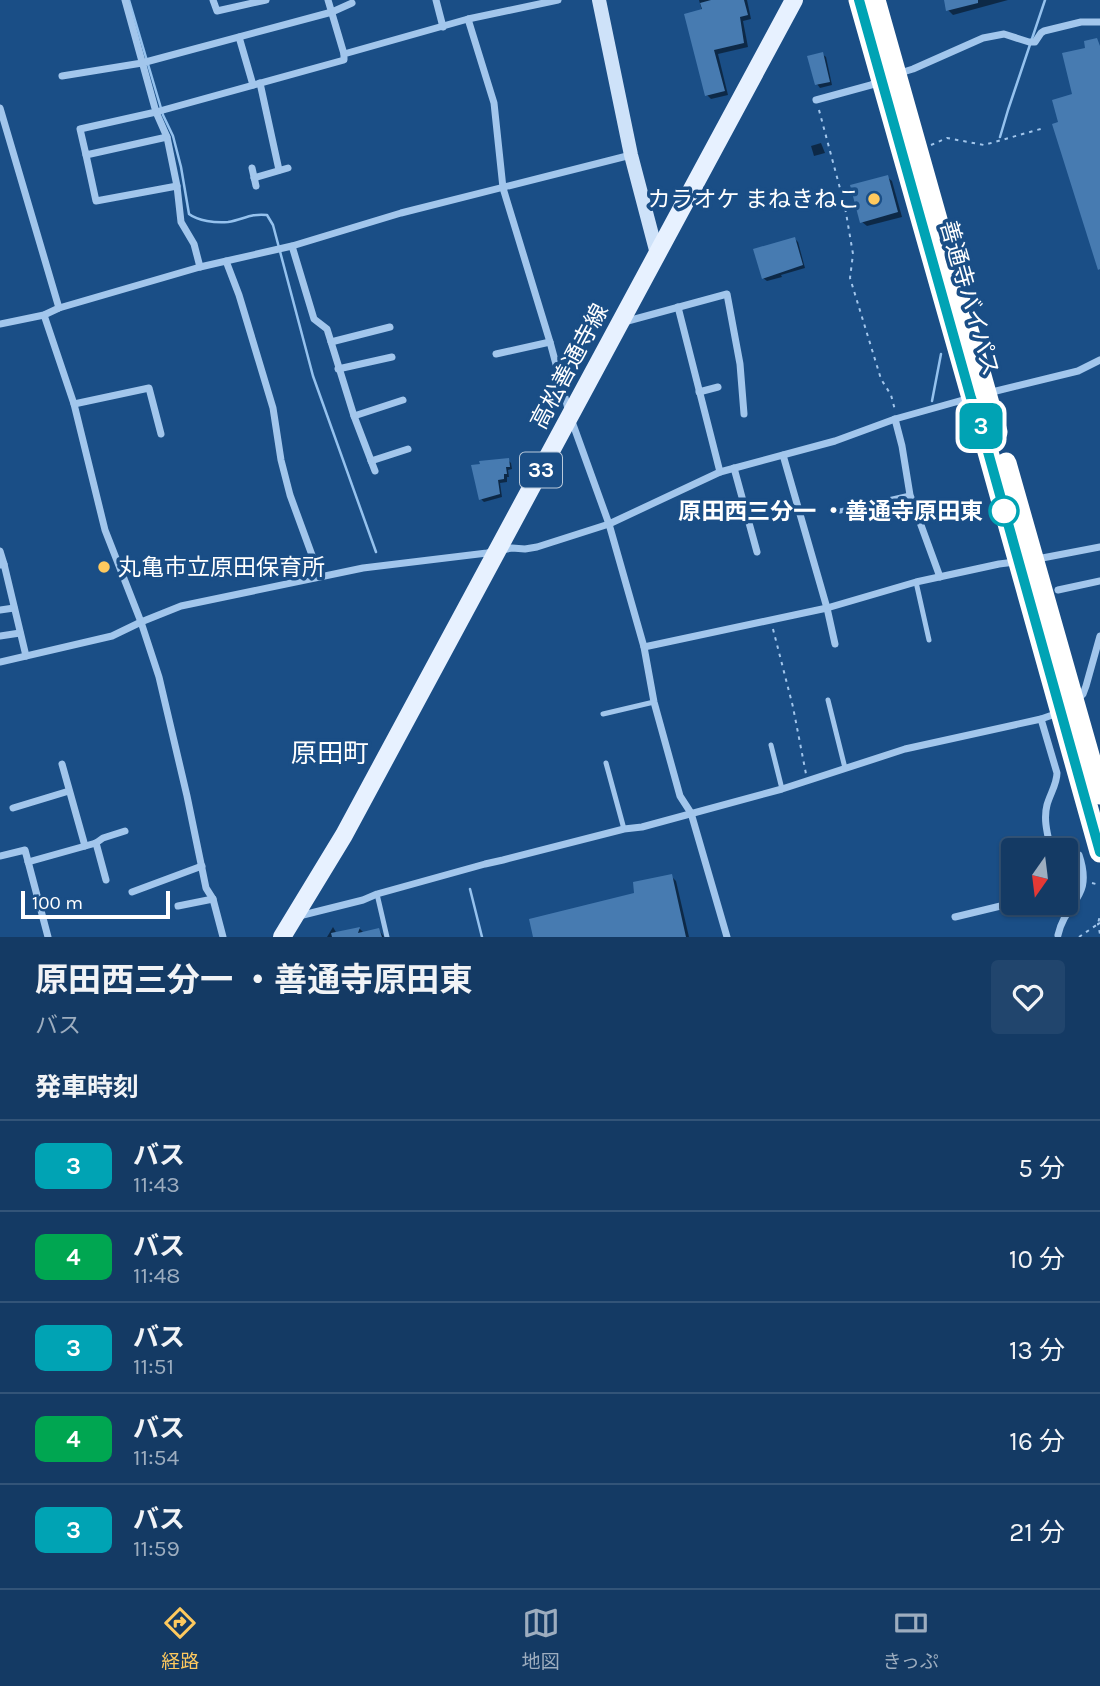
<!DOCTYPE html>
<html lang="ja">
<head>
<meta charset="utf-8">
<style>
	body { margin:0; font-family:Karla,"Noto Sans JP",sans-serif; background:#21456d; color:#f1f3f6; height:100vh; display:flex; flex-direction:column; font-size:26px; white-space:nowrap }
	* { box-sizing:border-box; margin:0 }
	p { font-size:23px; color:#9dadbf }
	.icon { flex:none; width:38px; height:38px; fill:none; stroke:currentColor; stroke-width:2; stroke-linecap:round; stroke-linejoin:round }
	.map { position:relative; height:937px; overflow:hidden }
	.sheet { display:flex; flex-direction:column; background:#143a64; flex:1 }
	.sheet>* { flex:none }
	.badge { padding:0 14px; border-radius:10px; font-size:24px; line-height:46px }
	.needle { width:46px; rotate:194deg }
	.buttons { position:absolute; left:1001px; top:838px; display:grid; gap:14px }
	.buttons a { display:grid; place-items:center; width:77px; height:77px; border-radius:7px; background:#143a64; box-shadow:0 2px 5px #0004,0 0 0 2px #335478; font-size:35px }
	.scale { position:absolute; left:21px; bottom:18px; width:149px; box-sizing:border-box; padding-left:7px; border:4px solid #fff; border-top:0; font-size:19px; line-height:24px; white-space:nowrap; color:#fff; -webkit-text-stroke:5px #1a4e86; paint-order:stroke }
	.map>.badge { position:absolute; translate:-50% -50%; box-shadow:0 0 0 4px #fff }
	h2 { padding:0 35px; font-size:26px; line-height:63px }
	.round { display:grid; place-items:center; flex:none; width:74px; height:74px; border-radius:7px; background:#21456d }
	.head { display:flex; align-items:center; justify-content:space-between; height:119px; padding:0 35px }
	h1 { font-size:33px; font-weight:700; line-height:52px }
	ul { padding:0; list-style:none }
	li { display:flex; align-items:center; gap:21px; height:91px; padding:0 35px; border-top:2px solid #335478 }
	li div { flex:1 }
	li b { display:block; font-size:26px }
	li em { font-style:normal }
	li .badge { min-width:77px; font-weight:700; text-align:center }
	.dock { display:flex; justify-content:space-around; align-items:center; height:98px; border-top:2px solid #335478; background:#143a64; font-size:19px; color:#9dadbf }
	.dock a { display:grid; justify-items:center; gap:4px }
	.dock .current { color:#fec95e }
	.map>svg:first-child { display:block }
</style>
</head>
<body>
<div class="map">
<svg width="1100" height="937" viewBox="0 0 1100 937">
	<rect width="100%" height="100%" fill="#1a4e86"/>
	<g fill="#0007">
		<path d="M699,0H747L751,19L743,21L748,47L718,54L728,95L711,99L707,95L702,11Z"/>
		<path d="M945,0H1008L953,15L948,10Z"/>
		<path d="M822,54L826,57L832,85L820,88L817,84Z"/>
		<path d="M821,143L825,153L814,156L811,146Z"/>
		<path d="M887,177L892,181L902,217L867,226L862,222Z"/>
		<path d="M795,239L798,242L805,268L781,275L782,277L767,281L763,278Z"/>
		<path d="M508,460L511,463L512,469L508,470L509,477H507V482L500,483L502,497L484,502L481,499Z"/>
		<path d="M671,876L676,881L689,937H534L636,895Z"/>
		<path d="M333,927L337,934L360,929L364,933L379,930L384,937H327Z"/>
	</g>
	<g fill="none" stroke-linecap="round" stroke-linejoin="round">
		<g stroke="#95c2ee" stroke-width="2.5">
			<path d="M129,0L163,115L173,136L181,167L189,214C198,221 215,223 228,222C243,220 250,213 267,215L273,225L313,376L376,552"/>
			<path d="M1000,137L1008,110L1045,0"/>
			<path d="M932,401L941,354"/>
			<path d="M470,889L482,937"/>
		</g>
	</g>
	<g fill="#477bb1">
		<path d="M711,0H744L748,15L740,17L744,43L714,50L725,91L705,96L684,14L702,9L700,3Z"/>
		<path d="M944,0H978V3L946,11Z"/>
		<path d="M1097,38L1100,46V269L1098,270L1052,124L1058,122L1052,100L1072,94L1062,53L1085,48L1084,41Z"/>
		<path d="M823,52L830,82L815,85L807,56Z"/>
		<path d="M888,175L898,212L860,223L850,185Z"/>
		<path d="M795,237L803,265L762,279L753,249Z"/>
		<path d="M509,458L510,467H506L507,474H504V479L498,480L500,494L479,500L471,465L480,464L479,461Z"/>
		<path d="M672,874L686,937H533L529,919L634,893L633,882Z"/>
		<path d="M360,927L358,933L379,928L382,937H332L331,933Z"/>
	</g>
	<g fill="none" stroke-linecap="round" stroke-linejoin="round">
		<g stroke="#a2c6ec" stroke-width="2" stroke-dasharray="3.5 5" stroke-linecap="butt">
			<path d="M819,110L845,207L853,254L850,278L881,379L891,395L895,410"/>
			<path d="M931,145L947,138L984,145L1044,128"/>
			<path d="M773,629L793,707L806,774"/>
			<path d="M1092,883L1100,885"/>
			<path d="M1100,923L1098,924L1100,934"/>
			<path d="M1079,937L1098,924L1100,915"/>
		</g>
		<g stroke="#a2c6ec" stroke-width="5">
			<path d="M840,511L910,495"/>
			<path d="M916,582L929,640"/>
			<path d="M828,700L845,768"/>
			<path d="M603,714L654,702"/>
			<path d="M771,745L782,789"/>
			<path d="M606,763L624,829"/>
			<path d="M377,894L387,937"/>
		</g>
		<g stroke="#a2c6ec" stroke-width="7">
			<path d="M125,0L156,112L80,129L86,155L167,137"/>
			<path d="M213,0L217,11L266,0"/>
			<path d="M328,0L344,54"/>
			<path d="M436,0L443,27"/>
			<path d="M468,19L494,103L503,188L550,342L570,416L609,524L644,647L654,702L680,796L691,813L727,937"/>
			<path d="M239,37L253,85"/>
			<path d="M900,73L913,69L983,38L1004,34L1029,42H1035L1041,33L1044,31L1081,22H1100"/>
			<path d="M62,76L142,63L332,12L352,3"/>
			<path d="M260,83L279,170"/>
			<path d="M816,100L871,85L879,81"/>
			<path d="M0,108L59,308"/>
			<path d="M86,155L96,201L177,186"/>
			<path d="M252,168L256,186"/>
			<path d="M254,178L288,168"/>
			<path d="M292,246L314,319L327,329L354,416L375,471"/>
			<path d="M226,261L239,295L273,408L281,460L290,495L320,577"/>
			<path d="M200,267L194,244L181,222L177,186L167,137L156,112L344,60V54L468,19L558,0"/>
			<path d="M678,307L720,472"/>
			<path d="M44,315L74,404L105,530L141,622L159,677L187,796L206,888L213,899L223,937"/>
			<path d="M624,322L727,294L740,364L744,414"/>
			<path d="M0,324L44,315L59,308L200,267L292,246L401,213L631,155"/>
			<path d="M331,342L390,327"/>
			<path d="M496,354L550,342"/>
			<path d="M338,369L392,357"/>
			<path d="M699,392L718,387"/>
			<path d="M988,393L1078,371L1100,360"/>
			<path d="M74,404L149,388L161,434"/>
			<path d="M354,416L403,400"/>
			<path d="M895,419L902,446L910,495L940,577"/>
			<path d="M783,455L827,608L835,644"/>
			<path d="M371,461L408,449"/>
			<path d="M734,468L757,552"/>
			<path d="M0,551L4,564"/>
			<path d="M1037,559L1100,547"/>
			<path d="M0,565L4,564L26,656"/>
			<path d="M1058,590L1100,581"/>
			<path d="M0,610L14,608"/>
			<path d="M0,636L20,633"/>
			<path d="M644,647L827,608L916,582L999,564L1015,562"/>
			<path d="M0,662L112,636L141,622L181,606L363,568L487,553L512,548L525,549L537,547L609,524L720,472L835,441L895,419L970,398"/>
			<path d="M1076,701L1083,694L1086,686L1100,636"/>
			<path d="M1041,719L1057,773C1057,784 1050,794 1047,805C1043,820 1048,836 1051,850"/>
			<path d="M62,764L85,846"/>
			<path d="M13,808L69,791"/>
			<path d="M96,843L106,880"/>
			<path d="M0,856L25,850L48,937"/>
			<path d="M28,862L96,843L103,838L125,831"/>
			<path d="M132,892L202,866"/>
			<path d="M178,906L213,899"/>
			<path d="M299,916L363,900L377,894L485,864L503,860L624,829L642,827L782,789L905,749L1041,719L1058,713"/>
			<path d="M955,917L1013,903"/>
			<path d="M1058,935C1066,900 1094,899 1079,855L1066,859"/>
		</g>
		<path stroke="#cee2f9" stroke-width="14" d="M599,0L631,155L657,254"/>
		<path stroke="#e7f1ff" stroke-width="18" d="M282,937L344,835L794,0"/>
		<g stroke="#fff" stroke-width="21">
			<path d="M859,0L972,398L981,427L1100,852"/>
			<path d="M875,0L997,432"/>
			<path d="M1006,463L1100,794"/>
		</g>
	</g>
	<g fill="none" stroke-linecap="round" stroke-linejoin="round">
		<g stroke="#fff" stroke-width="16">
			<path id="line" d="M859,0L971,398L981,427L1100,852"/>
		</g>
		<use href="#line" stroke="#00a3b4" stroke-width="10"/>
	</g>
	<g fill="#fec95e" stroke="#1a4e86" stroke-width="2.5">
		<circle cx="874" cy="199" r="7"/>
		<circle cx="104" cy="567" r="7"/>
	</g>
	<circle fill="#fff" stroke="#00a3b4" stroke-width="3.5" cx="1004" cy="511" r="14"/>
	<g text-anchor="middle" stroke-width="7" stroke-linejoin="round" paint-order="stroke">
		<rect fill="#1a4e86" stroke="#bacadb" stroke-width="2" x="520" y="452.5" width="42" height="35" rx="5"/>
		<g font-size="21" font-weight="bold" fill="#fff">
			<text x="541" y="477">33</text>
		</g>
		<g font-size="23" fill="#fff" stroke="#1a4e86" text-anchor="end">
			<text x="860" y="207">カラオケ まねきねこ</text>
			<text x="118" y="575" text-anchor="start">丸亀市立原田保育所</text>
		</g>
		<g font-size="23" fill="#fff" stroke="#1a4e86">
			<text transform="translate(970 298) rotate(74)" y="8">善通寺バイパス</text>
			<text transform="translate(569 366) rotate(-62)" y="8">高松善通寺線</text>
		</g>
		<g font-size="23" font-weight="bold" fill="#fff" stroke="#1a4e86" text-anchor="end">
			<text x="983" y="519">原田西三分一 ・善通寺原田東</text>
		</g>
		<g font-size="26" fill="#fff" stroke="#1a4e86">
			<text x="330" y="762">原田町</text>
		</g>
	</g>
</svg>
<div class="buttons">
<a><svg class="needle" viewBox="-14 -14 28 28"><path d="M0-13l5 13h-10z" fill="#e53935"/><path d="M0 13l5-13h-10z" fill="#9dadbf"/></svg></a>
</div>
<div class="scale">100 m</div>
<b class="badge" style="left:981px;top:426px;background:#00a3b4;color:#fff">3</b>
</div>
<section class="sheet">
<div class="head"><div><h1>原田西三分一 ・善通寺原田東</h1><p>バス</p></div><a class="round"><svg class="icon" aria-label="heart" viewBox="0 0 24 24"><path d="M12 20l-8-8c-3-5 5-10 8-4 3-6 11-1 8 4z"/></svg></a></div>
<h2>発車時刻</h2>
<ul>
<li><span class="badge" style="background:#00a3b4;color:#fff">3</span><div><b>バス</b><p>11:43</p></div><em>5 分</em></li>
<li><span class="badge" style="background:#00a651;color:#fff">4</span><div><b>バス</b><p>11:48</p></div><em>10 分</em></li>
<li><span class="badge" style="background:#00a3b4;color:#fff">3</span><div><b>バス</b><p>11:51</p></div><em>13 分</em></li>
<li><span class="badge" style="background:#00a651;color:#fff">4</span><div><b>バス</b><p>11:54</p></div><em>16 分</em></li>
<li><span class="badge" style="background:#00a3b4;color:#fff">3</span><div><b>バス</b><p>11:59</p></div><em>21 分</em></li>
</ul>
</section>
<nav class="dock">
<a class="current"><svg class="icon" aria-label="directions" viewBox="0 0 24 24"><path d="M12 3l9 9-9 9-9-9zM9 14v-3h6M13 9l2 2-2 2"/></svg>経路</a>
<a><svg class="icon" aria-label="map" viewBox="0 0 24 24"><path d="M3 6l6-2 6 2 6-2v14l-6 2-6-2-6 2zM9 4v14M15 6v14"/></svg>地図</a>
<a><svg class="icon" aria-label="tickets" viewBox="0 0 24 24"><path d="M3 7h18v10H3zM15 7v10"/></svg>きっぷ</a>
</nav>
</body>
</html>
